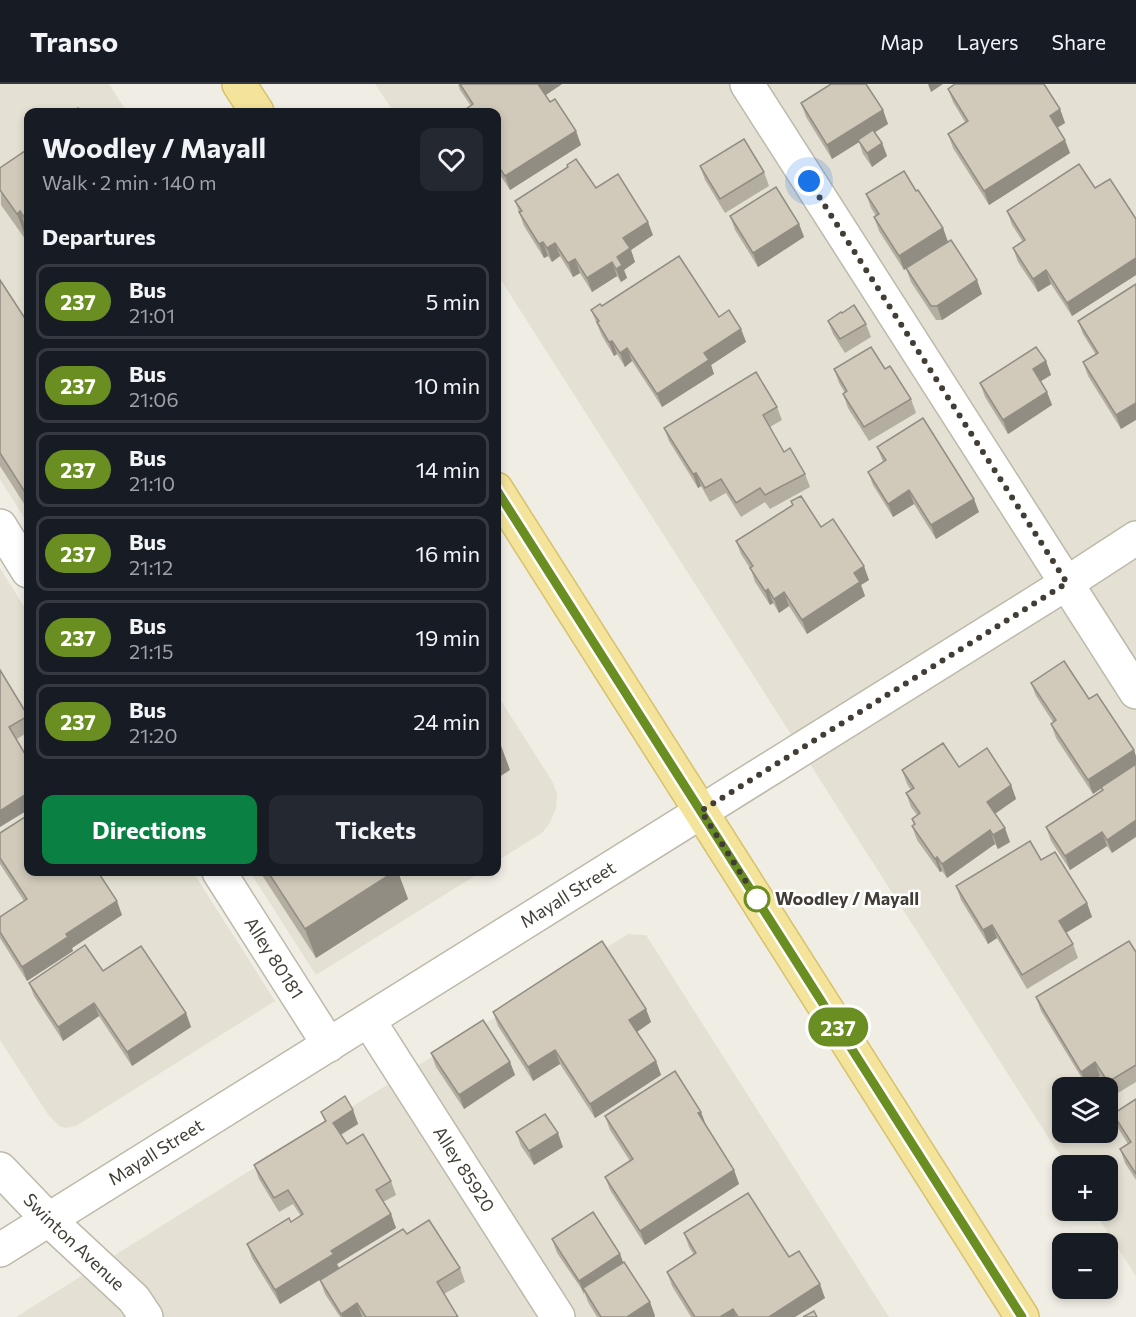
<!DOCTYPE html>
<html lang="en">
<head>
<meta charset="utf-8">
<style>
	body { margin:0; font-family:Commissioner,sans-serif; background:#242831; color:#f1f3f6; height:100vh; display:flex; flex-direction:column; font-size:22px; white-space:nowrap }
	* { box-sizing:border-box; margin:0 }
	p { font-size:20px; color:#9ea1a6 }
	.icon { flex:none; width:33px; height:33px; fill:none; stroke:currentColor; stroke-width:2; stroke-linecap:round; stroke-linejoin:round }
	.map { position:relative; flex:1; overflow:hidden }
	.details { position:absolute; left:24px; top:24px; width:477px; height:768px; display:flex; flex-direction:column; background:#171b24; border-radius:12px; box-shadow:0 3px 9px #0003 }
	.details>* { flex:none }
	.badge { padding:0 12px; border-radius:20px; font-size:21px; line-height:39px }
	.controls { position:absolute; left:1052px; top:993px; display:grid; gap:12px }
	.controls a { display:grid; place-items:center; width:66px; height:66px; border-radius:12px; background:#171b24; box-shadow:0 3px 9px #0003; font-size:30px }
	.you { position:absolute; width:30px; height:30px; margin:-15px; border:4px solid #fff; border-radius:50%; background:#1a73e8; box-shadow:0 0 0 9px #1a73e833 }
	.map>.badge { position:absolute; translate:-50% -50%; box-shadow:0 0 0 3px #fff }
	h2 { padding:0 18px; font-size:22px; line-height:54px }
	.round { display:grid; place-items:center; flex:none; width:63px; height:63px; border-radius:12px; background:#242831 }
	.head { display:flex; align-items:center; justify-content:space-between; height:102px; padding:0 18px }
	h1 { font-size:28px; font-weight:700; line-height:45px }
	.cta { display:flex; gap:12px; margin-top:auto; padding:12px 18px }
	.cta a { flex:1; height:69px; border-radius:12px; background:#0b8043; color:#fff; font-size:24px; font-weight:700; line-height:69px; text-align:center }
	.cta a+a { background:#242831; color:#f1f3f6 }
	ul { padding:0; list-style:none }
	li { display:flex; align-items:center; gap:18px; height:75px; margin:0 12px 9px; padding:0 6px; border:3px solid #363941; border-radius:12px }
	li div { flex:1 }
	li b { display:block; font-size:22px }
	li em { font-style:normal }
	li .badge { min-width:66px; font-weight:700; text-align:center }
	header { display:flex; align-items:center; gap:36px; box-sizing:border-box; height:84px; padding:0 30px; background:#171b24; border-bottom:2px solid #363941 }
	header strong { font-size:28px }
	nav { display:flex; gap:33px; margin-inline-start:auto; font-size:21px }
	.map>svg:first-child { display:block }
</style>
</head>
<body>
<header>
<strong>Transo</strong>
<nav><a>Map</a><a>Layers</a><a>Share</a></nav>
</header>
<div class="map">
<svg width="1136" height="1233" viewBox="0 0 1136 1233">
	<rect width="100%" height="100%" fill="#f0eee4"/>
	<g fill="#e4e0d3" fill-rule="evenodd">
		<path d="M0,0H109L127,28H28V440L0,395Z"/>
		<path d="M375,0H1136V1192L1094,1127L1107,1126V1082L1066,1081L497,190L496,28H394ZM1062,1004H1107V1048H1062Z"/>
		<path d="M0,484L28,529V788H193L275,917L76,1042L66,1044L59,1042L47,1029L0,956Z"/>
		<path d="M496,609L552,697L557,709L556,724L550,739L542,749L497,777Z"/>
		<path d="M250,788H481L316,891Z"/>
		<path d="M628,850L646,851L889,1233H16Z"/>
	</g>
	<g fill="none" stroke-linecap="round" stroke-linejoin="round">
		<g stroke="#bdb9ab" stroke-width="36">
			<g id="minor">
				<path d="M747,0L1136,608"/>
				<path d="M0,442L28,487"/>
				<path id="s1" d="M219,788L329,961"/>
				<path id="s2" d="M369,937L558,1233"/>
				<path id="s3" d="M0,1085L48,1135L134,1215L146,1233"/>
				<path id="s4" d="M0,1166L1067,499L1136,454"/>
			</g>
		</g>
		<g stroke="#d7c16c" stroke-width="36">
			<g id="major">
				<path d="M239,0L257,28"/>
				<path d="M496,405L1022,1233"/>
			</g>
		</g>
		<use href="#minor" stroke="#fff" stroke-width="33"/>
		<use href="#major" stroke="#f4e39a" stroke-width="33"/>
	</g>
	<g fill="#b4aea1">
		<path d="M458,0H562L545,11L550,18L576,47L581,61L510,106L496,85V28L471,22L460,6Z"/>
		<path d="M948,5L1060,25L1065,39L1057,44L1070,69L989,121L953,64L948,50L965,38L953,18Z"/>
		<path d="M801,19L883,26L888,40L875,48L882,59L887,72L872,83L863,70L859,58L832,75L806,33Z"/>
		<path d="M28,65V159L1,121L0,84Z"/>
		<path d="M567,81L653,151L631,166L635,178L624,186L627,194L621,198L617,192L592,208L580,189L573,193L560,172L552,178L548,172L544,174L524,142L515,117L568,83Z"/>
		<path d="M700,82L764,88L769,102L725,129L705,96Z"/>
		<path d="M1095,104L1136,135V191L1072,232L1051,200L1038,208L1018,178L1013,164L1023,158L1012,141L1007,127Z"/>
		<path d="M916,107L943,144L948,158L982,210L942,236H936L911,198L906,184L920,176L904,186L879,147L874,133L876,132L871,124L866,110Z"/>
		<path d="M730,132L799,140L804,153L758,183L735,146Z"/>
		<path d="M0,196L26,236L28,235V426L0,382Z"/>
		<path d="M1136,200L1121,345L1088,292L1083,278L1096,271L1083,250L1078,237Z"/>
		<path d="M602,222L719,233L741,245L746,258L711,281L714,290L662,323L632,277L625,283L617,270L614,272L602,252L591,226Z"/>
		<path d="M842,229L866,240L871,253L845,269L833,250L828,237Z"/>
		<path d="M1046,277L1051,291L1040,297L1047,308L1052,321L1008,350L985,313L980,299Z"/>
		<path d="M834,285H885L911,315L916,329L869,357L848,324L843,310L845,309L839,299Z"/>
		<path d="M777,323L782,336L770,343L784,368L805,390L810,403L770,425L765,418L741,433L726,409L710,418L701,402L698,404L669,357L664,344Z"/>
		<path d="M877,363L979,428L936,455L914,420L893,433L873,401L868,388L883,378Z"/>
		<path d="M791,417L821,443L869,496L861,501L865,512L807,550L789,522L779,529L773,519L770,521L755,498L751,486L741,470L736,457L792,421Z"/>
		<path d="M0,586L28,633V648L17,655L0,743Z"/>
		<path d="M1031,599L1089,615L1112,769L1107,762L1070,786L1051,757L1046,743L1102,706L1101,704L1093,710L1056,654L1051,640L1053,638L1036,612Z"/>
		<path d="M959,683L1011,701L1016,715L995,729L1010,758L998,765L995,760L947,794L942,787L940,788L917,756L912,742L914,741L912,735L917,731L911,723L906,709L911,706L907,700L902,686Z"/>
		<path d="M0,749L122,831L72,864L73,867L27,897L0,854V833L24,817L0,780Z"/>
		<path d="M1041,776L1087,819L1092,833L1066,849L1073,860L1078,874L1027,905L997,854L988,860L961,816L956,802Z"/>
		<path d="M260,788H398L408,815L316,874Z"/>
		<path d="M1136,868V998L1113,1012L1100,992L1086,1001L1041,927L1036,913Z"/>
		<path d="M103,887L186,929L191,943L132,982L99,932L63,957L34,912L29,899Z"/>
		<path d="M646,925L651,938L637,948L656,977L661,991L595,1034L560,980L533,997L498,942L493,928Z"/>
		<path d="M431,969L510,978L515,991L464,1025L436,983Z"/>
		<path d="M1136,1015V1096L1125,1079L1120,1065L1128,1060L1118,1044L1113,1030Z"/>
		<path d="M353,1026L358,1040L341,1051L347,1060L391,1097L396,1111L383,1118L391,1130L396,1144L337,1180L339,1184L280,1220L252,1174L247,1160L291,1138L301,1132L293,1120L279,1128L259,1095L254,1081L325,1038L321,1028Z"/>
		<path d="M605,1032L706,1041L734,1086L739,1100L645,1161L610,1106L605,1093L630,1077L610,1046Z"/>
		<path d="M516,1048L563,1063L534,1081L521,1062Z"/>
		<path d="M684,1149L789,1173L825,1214L795,1233H691L672,1202L667,1188L694,1171L689,1163Z"/>
		<path d="M407,1150L460,1184L465,1198L444,1210L458,1233H340L325,1210L320,1196Z"/>
		<path d="M552,1155L620,1170L623,1178L650,1218L655,1232L654,1233H597L588,1218L585,1210L557,1169Z"/>
	</g>
	<g fill="#928d83">
		<path d="M538,0H562L543,13Z"/>
		<path d="M928,0H943L931,8Z"/>
		<path d="M1060,25L1065,39L1055,45L1050,32Z"/>
		<path d="M883,26L888,40L832,75L827,61Z"/>
		<path d="M576,47L581,61L510,106L505,92Z"/>
		<path d="M1065,56L1070,69L989,121L984,107Z"/>
		<path d="M882,59L887,72L872,83L867,69Z"/>
		<path d="M20,127L28,150V159L17,130Z"/>
		<path d="M648,138L653,151L631,166L635,178L624,186L627,194L621,198L616,185L617,173L623,154Z"/>
		<path d="M799,140L804,153L758,183L753,169Z"/>
		<path d="M943,144L948,158L904,186L899,172Z"/>
		<path d="M543,158L548,172L544,174L539,160Z"/>
		<path d="M555,159L560,172L552,178L547,164Z"/>
		<path d="M1136,174V191L1072,232L1067,219Z"/>
		<path d="M575,175L580,189L573,193L568,179Z"/>
		<path d="M612,178L617,192L592,208L587,194Z"/>
		<path d="M1046,186L1051,200L1038,208L1033,195Z"/>
		<path d="M977,196L982,210L942,236L937,222Z"/>
		<path d="M741,245L746,258L711,281L714,290L662,323L657,310L704,269Z"/>
		<path d="M612,257L617,270L614,272L609,258Z"/>
		<path d="M627,264L632,277L625,283L620,269Z"/>
		<path d="M1046,277L1051,291L1038,299L1033,285Z"/>
		<path d="M1047,308L1052,321L1008,350L1003,336Z"/>
		<path d="M1136,319V336L1121,345L1116,331Z"/>
		<path d="M696,389L701,402L698,404L693,390Z"/>
		<path d="M909,406L914,420L893,433L888,420Z"/>
		<path d="M974,415L979,428L936,455L931,441Z"/>
		<path d="M864,482L869,496L861,501L865,512L807,550L802,536L854,489Z"/>
		<path d="M768,505L773,519L770,521L765,507Z"/>
		<path d="M784,508L789,522L779,529L774,515Z"/>
		<path d="M499,656L510,686L496,695V658Z"/>
		<path d="M1134,666L1136,672V681L1093,710L1088,696Z"/>
		<path d="M1011,701L1016,715L992,732L987,718Z"/>
		<path d="M28,709V726L0,743V727Z"/>
		<path d="M1136,736V753L1112,769L1107,756Z"/>
		<path d="M1005,744L1010,758L998,765L993,751Z"/>
		<path d="M990,746L995,760L947,794L942,780Z"/>
		<path d="M1102,748L1107,762L1070,786L1065,772Z"/>
		<path d="M937,773L942,787L940,788L935,775Z"/>
		<path d="M394,788H398L408,815L316,874L305,845Z"/>
		<path d="M117,817L122,831L72,864L73,867L27,897L22,883L66,850Z"/>
		<path d="M1087,819L1092,833L1064,850L1059,837Z"/>
		<path d="M992,841L997,854L988,860L983,846Z"/>
		<path d="M94,919L99,932L63,957L58,943Z"/>
		<path d="M646,925L651,938L634,950L629,936Z"/>
		<path d="M186,929L191,943L132,982L127,968Z"/>
		<path d="M555,966L560,980L533,997L528,983Z"/>
		<path d="M656,977L661,991L595,1034L590,1020Z"/>
		<path d="M510,978L515,991L464,1025L459,1011Z"/>
		<path d="M1095,978L1100,992L1086,1001L1081,988Z"/>
		<path d="M353,1026L358,1040L338,1052L333,1039Z"/>
		<path d="M701,1028L706,1041L698,1029Z"/>
		<path d="M558,1049L563,1063L534,1081L529,1067Z"/>
		<path d="M734,1086L739,1100L645,1161L640,1147Z"/>
		<path d="M391,1130L396,1144L337,1180L339,1184L280,1220L275,1206L331,1167Z"/>
		<path d="M620,1170L625,1184L583,1204L584,1211L579,1197Z"/>
		<path d="M820,1200L825,1214L795,1233H769Z"/>
		<path d="M650,1218L655,1232L654,1233H627Z"/>
		<path d="M357,1219L362,1233H342L341,1230Z"/>
		<path d="M733,1225L736,1233H720Z"/>
	</g>
	<g fill="#d1cabb" stroke="#928d83" stroke-width="1.5">
		<path d="M460,0H538L550,18L555,15L576,47L505,92L496,79V28H464L463,27L473,20Z"/>
		<path d="M831,0H866L883,26L827,61L801,19Z"/>
		<path d="M955,0H1044L1060,25L1050,32L1065,56L984,107L948,50L968,37L948,5Z"/>
		<path d="M78,24L81,28H71Z"/>
		<path d="M873,46L882,59L867,69L858,56Z"/>
		<path d="M744,55L764,88L720,115L700,82Z"/>
		<path d="M28,65V139L20,127L17,130L0,106V84Z"/>
		<path d="M576,75L596,104L618,90L648,138L623,154L630,164L617,173L622,181L616,185L612,178L587,194L575,175L568,179L555,159L547,164L543,158L539,160L519,128L522,127L515,117L568,83L567,81Z"/>
		<path d="M1079,80L1095,104L1110,95L1136,135V174L1067,219L1046,186L1033,195L1013,164L1025,156L1007,127Z"/>
		<path d="M904,87L916,107L918,106L943,144L899,172L874,133L879,130L866,110Z"/>
		<path d="M776,103L799,140L753,169L730,132Z"/>
		<path d="M951,156L977,196L937,222H931L906,184Z"/>
		<path d="M679,172L719,233L729,226L741,245L704,269L709,276L657,310L627,264L620,269L612,257L609,258L597,238L599,237L591,226L600,220L602,222Z"/>
		<path d="M0,196L26,236L28,235V413L0,369Z"/>
		<path d="M1136,200V319L1116,331L1083,278L1098,269L1078,237Z"/>
		<path d="M854,221L866,240L840,255L828,237L841,228L842,229Z"/>
		<path d="M871,263L885,285L890,282L911,315L864,343L843,310L847,307L834,285Z"/>
		<path d="M1036,263L1046,277L1033,285L1047,308L1003,336L980,299Z"/>
		<path d="M756,288L777,323L763,331L784,368L790,364L805,390L765,411L760,404L736,419L721,395L705,404L696,389L693,390L664,344Z"/>
		<path d="M923,334L974,415L931,441L909,406L888,420L868,388L886,376L877,363Z"/>
		<path d="M801,412L821,443L833,435L864,482L854,489L860,498L802,536L784,508L774,515L768,505L765,507L750,484L753,482L736,457L793,421L791,417Z"/>
		<path d="M1064,577L1089,615L1097,610L1134,666L1088,696L1051,640L1056,636L1031,599Z"/>
		<path d="M0,586L28,632L9,643L28,675V709L0,727Z"/>
		<path d="M943,659L959,683L987,664L1011,701L987,718L1005,744L993,751L990,746L942,780L937,773L935,775L912,742L915,740L912,735L920,729L906,709L914,704L902,686Z"/>
		<path d="M1136,680V736L1107,756L1102,748L1065,772L1046,743L1103,706L1101,703Z"/>
		<path d="M28,731V788H98L117,817L66,850L68,853L22,883L0,848V833L27,815L0,774V749Z"/>
		<path d="M1030,757L1041,776L1055,768L1087,819L1059,837L1073,860L1022,891L992,841L983,846L956,802Z"/>
		<path d="M268,788H394L305,845Z"/>
		<path d="M602,857L646,925L629,936L656,977L590,1020L555,966L528,983L493,928Z"/>
		<path d="M1129,857L1136,868V981L1108,998L1095,978L1081,988L1036,913Z"/>
		<path d="M85,861L103,887L141,862L186,929L127,968L94,919L58,943L29,899Z"/>
		<path d="M483,936L510,978L459,1011L431,969Z"/>
		<path d="M675,987L701,1028L698,1029L734,1086L640,1147L605,1093L633,1075L605,1032Z"/>
		<path d="M345,1012L353,1026L333,1039L347,1060L363,1050L391,1097L376,1106L391,1130L331,1167L334,1170L275,1206L247,1160L289,1134L291,1138L303,1130L288,1106L274,1114L254,1081L326,1037L321,1028Z"/>
		<path d="M1136,1015V1090L1120,1065L1131,1058L1113,1030Z"/>
		<path d="M545,1030L558,1049L529,1067L516,1048Z"/>
		<path d="M748,1109L789,1173L799,1167L820,1200L769,1233H738L733,1225L720,1233H695L667,1188L696,1169L684,1149Z"/>
		<path d="M593,1128L620,1170L579,1197L552,1155Z"/>
		<path d="M429,1136L460,1184L437,1198L458,1233H366L357,1219L341,1230L320,1196L403,1145L407,1150Z"/>
		<path d="M624,1178L650,1218L627,1233H601L583,1204Z"/>
		<path d="M814,1227L817,1233H803Z"/>
	</g>
	<g fill="none" stroke-linecap="round" stroke-linejoin="round">
		<g stroke="#fff" stroke-width="14">
			<path id="line" d="M496,405L1022,1233"/>
		</g>
		<use href="#line" stroke="#6b8e23" stroke-width="9"/>
		<path stroke="#423e35" stroke-width="6" stroke-dasharray="0 10.8" d="M757,815L701,727L1067,499L809,97"/>
	</g>
	<circle fill="#fff" stroke="#6b8e23" stroke-width="3" cx="757" cy="815" r="12"/>
	<g text-anchor="middle" stroke-width="5" stroke-linejoin="round" paint-order="stroke">
		<g font-size="18" fill="#423e35" stroke="#fff">
			<text dy="6" stroke="none"><textPath href="#s4" startOffset="670">Mayall Street</textPath></text>
			<text dy="6" stroke="none"><textPath href="#s1" startOffset="102">Alley 80181</textPath></text>
			<text dy="6" stroke="none"><textPath href="#s4" startOffset="184">Mayall Street</textPath></text>
			<text dy="6" stroke="none"><textPath href="#s2" startOffset="176">Alley 85920</textPath></text>
			<text dy="6" stroke="none"><textPath href="#s3" startOffset="104">Swinton Avenue</textPath></text>
		</g>
		<g font-size="18" font-weight="bold" fill="#423e35" stroke="#fff" text-anchor="start">
			<text x="775" y="821">Woodley / Mayall</text>
		</g>
	</g>
</svg>
<div class="controls">
<a><svg class="icon" aria-label="layers" viewBox="0 0 24 24"><path d="M12 4l9 5-9 5-9-5zM3 14l9 5 9-5"/></svg></a>
<a>+</a>
<a>−</a>
</div>
<div class="you" style="left:809px;top:97px"></div>
<b class="badge" style="left:838px;top:943px;background:#6b8e23;color:#fff">237</b>
<section class="details">
<div class="head"><div><h1>Woodley / Mayall</h1><p>Walk · 2 min · 140 m</p></div><a class="round"><svg class="icon" aria-label="heart" viewBox="0 0 24 24"><path d="M12 20l-8-8c-3-5 5-10 8-4 3-6 11-1 8 4z"/></svg></a></div>
<h2>Departures</h2>
<ul>
<li><span class="badge" style="background:#6b8e23;color:#fff">237</span><div><b>Bus</b><p>21:01</p></div><em>5 min</em></li>
<li><span class="badge" style="background:#6b8e23;color:#fff">237</span><div><b>Bus</b><p>21:06</p></div><em>10 min</em></li>
<li><span class="badge" style="background:#6b8e23;color:#fff">237</span><div><b>Bus</b><p>21:10</p></div><em>14 min</em></li>
<li><span class="badge" style="background:#6b8e23;color:#fff">237</span><div><b>Bus</b><p>21:12</p></div><em>16 min</em></li>
<li><span class="badge" style="background:#6b8e23;color:#fff">237</span><div><b>Bus</b><p>21:15</p></div><em>19 min</em></li>
<li><span class="badge" style="background:#6b8e23;color:#fff">237</span><div><b>Bus</b><p>21:20</p></div><em>24 min</em></li>
</ul>
<div class="cta"><a>Directions</a><a>Tickets</a></div>
</section>
</div>
</body>
</html>
